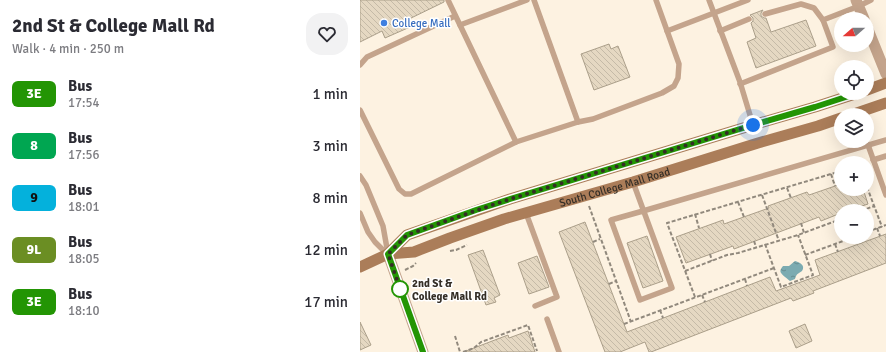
<!DOCTYPE html>
<html lang="en">
<head>
<meta charset="utf-8">
<style>
	body { margin:0; font-family:Signika,sans-serif; background:#f2f2f3; color:#2b2b33; height:100vh; display:flex; flex-direction:column; font-size:15px; white-space:nowrap }
	* { box-sizing:border-box; margin:0 }
	p { font-size:13px; color:#7c7c81 }
	.icon { flex:none; width:22px; height:22px; fill:none; stroke:currentColor; stroke-width:2; stroke-linecap:round; stroke-linejoin:round }
	.map { position:relative; flex:1; overflow:hidden }
	.details { display:flex; flex-direction:column; background:#fff; width:360px }
	.details>* { flex:none }
	.badge { padding:0 8px; border-radius:6px; font-size:14px; line-height:26px }
	.needle { width:26px; rotate:250deg }
	.controls { position:absolute; left:474px; top:12px; display:grid; gap:8px }
	.controls a { display:grid; place-items:center; width:40px; height:40px; border-radius:50%; background:#fff; box-shadow:0 4px 16px #0002; font-size:20px }
	.you { position:absolute; width:20px; height:20px; margin:-10px; border:3px solid #fff; border-radius:50%; background:#1a73e8; box-shadow:0 0 0 6px #1a73e833 }
	.map>.badge { position:absolute; translate:-50% -50%; box-shadow:0 0 0 2px #fff }
	.round { display:grid; place-items:center; flex:none; width:42px; height:42px; border-radius:16px; background:#f2f2f3 }
	.overview { display:flex; align-items:center; justify-content:space-between; height:68px; padding:0 12px }
	h1 { font-size:19px; font-weight:700; line-height:30px }
	ul { padding:0; list-style:none }
	li { display:flex; align-items:center; gap:12px; height:52px; padding:0 12px }
	li div { flex:1 }
	li b { display:block; font-size:15px }
	li em { font-style:normal }
	li .badge { min-width:44px; font-weight:700; text-align:center }
	main { display:flex; flex:1; min-height:0 }
	.map>svg:first-child { display:block }
</style>
</head>
<body>
<main>
<section class="details">
<div class="overview"><div><h1>2nd St &amp; College Mall Rd</h1><p>Walk · 4 min · 250 m</p></div><a class="round"><svg class="icon" aria-label="heart" viewBox="0 0 24 24"><path d="M12 20l-8-8c-3-5 5-10 8-4 3-6 11-1 8 4z"/></svg></a></div>
<ul>
<li><span class="badge" style="background:#239504;color:#fff">3E</span><div><b>Bus</b><p>17:54</p></div><em>1 min</em></li>
<li><span class="badge" style="background:#00a651;color:#fff">8</span><div><b>Bus</b><p>17:56</p></div><em>3 min</em></li>
<li><span class="badge" style="background:#04b1dc;color:#111">9</span><div><b>Bus</b><p>18:01</p></div><em>8 min</em></li>
<li><span class="badge" style="background:#6b8e23;color:#fff">9L</span><div><b>Bus</b><p>18:05</p></div><em>12 min</em></li>
<li><span class="badge" style="background:#239504;color:#fff">3E</span><div><b>Bus</b><p>18:10</p></div><em>17 min</em></li>
</ul>
</section>
<div class="map">
<svg width="526" height="352" viewBox="0 0 526 352">
	<defs>
		<pattern id="water-ripples" width="26" height="14" patternUnits="userSpaceOnUse"><rect width="26" height="14" fill="#7babb1"/><path d="M2 4q2-2 4 0t4 0M15 11q2-2 4 0t4 0" fill="none" stroke="#668c90"/></pattern>
		<pattern id="building-back-hatch" width="6" height="6" patternUnits="userSpaceOnUse"><rect width="6" height="6" fill="#e5d8c2"/><path d="M-1 5l2 2M0 0l6 6M5-1l2 2" fill="none" stroke="#c5baa7"/></pattern>
	</defs>
	<rect width="100%" height="100%" fill="#fdf2e1"/>
	<path fill="url(#water-ripples)" d="M435,261C439,262 446,265 442,271C441,272 440,272 439,273C436,275 436,276 435,279L430,281C428,280 427,278 425,277C421,273 418,272 423,266H429Z"/>
	<g fill="url(#building-back-hatch)" stroke="#ab9f8a">
		<path d="M0,0H84V2L47,20L50,27L25,38L22,31L0,42Z"/>
		<path d="M403,10L401,13V16L404,18H406L411,32L446,20L456,46L396,68L387,42L396,38L391,23L393,21V18L390,15Z"/>
		<path d="M249,44L251,49L258,46L270,77L234,90L221,54Z"/>
		<path d="M481,184V189H503L508,204L487,211H481V213L461,221L459,217L374,249L373,246L326,263L316,237L363,220L364,224L409,208L408,206L447,192L449,195Z"/>
		<path d="M225,222L267,332L410,277L416,291L460,275L455,260L526,234V263L453,291L454,293L433,301L431,298L291,352H289L285,342L260,352H245L199,232Z"/>
		<path d="M287,236L303,281L283,288L267,243Z"/>
		<path d="M123,250L140,295L134,298L136,302L126,305L108,255Z"/>
		<path d="M177,256L189,287L169,294L158,263Z"/>
		<path d="M0,322L11,345L0,350Z"/>
		<path d="M445,324L452,341L436,348L429,331Z"/>
		<path d="M168,331L175,352H106V351L148,335L149,338Z"/>
	</g>
	<g fill="none" stroke-linecap="round" stroke-linejoin="round">
		<g stroke="#91897d" stroke-width="2" stroke-dasharray="4 2" stroke-linecap="butt">
			<path d="M471,174L475,186"/>
			<path d="M507,187L522,227"/>
			<path d="M427,188L431,198"/>
			<path d="M402,195L419,241"/>
			<path d="M378,202L384,217"/>
			<path d="M229,206L271,322"/>
			<path d="M501,211L514,206"/>
			<path d="M335,214L339,228"/>
			<path d="M441,223L444,233"/>
			<path d="M517,228L520,236"/>
			<path d="M507,232L526,225"/>
			<path d="M394,241L396,247"/>
			<path d="M233,242L240,239"/>
			<path d="M405,244L421,287L453,275L438,235"/>
			<path d="M475,244L478,252"/>
			<path d="M90,251L96,250L107,245"/>
			<path d="M350,254L352,261"/>
			<path d="M445,255L494,237"/>
			<path d="M45,270L53,266L56,263"/>
			<path d="M325,271L367,255L378,253L438,235L481,219"/>
			<path d="M385,279L387,286"/>
			<path d="M249,284L256,281"/>
			<path d="M342,295L345,302"/>
			<path d="M335,297L307,223L481,171"/>
			<path d="M300,310L303,318"/>
			<path d="M264,324L414,268"/>
			<path d="M95,336L100,352"/>
			<path d="M103,352L114,348L121,342L168,325L177,351"/>
		</g>
		<g stroke="#c4a48c" stroke-width="5.5">
			<path d="M88,0L156,142"/>
			<path d="M174,0L218,122"/>
			<path d="M349,0L380,82L393,125"/>
			<path d="M405,14L441,4L454,8L463,20"/>
			<path d="M100,25L167,0"/>
			<path d="M307,31L388,0"/>
			<path d="M360,31L389,19"/>
			<path d="M0,65L7,57L95,16"/>
			<path d="M380,84L473,47L463,20L499,6L511,0"/>
			<path d="M0,110L39,189L45,194H51L156,142L218,122L233,119L302,93L314,86L318,78L319,64L296,0"/>
			<path d="M508,145L526,195"/>
			<path d="M513,160L526,156"/>
			<path d="M0,176L6,185L23,226L28,254"/>
			<path d="M273,182C286,217 299,253 312,288L280,300L251,220L283,211L526,140"/>
			<path d="M0,213L8,232L15,242L27,254"/>
			<path d="M166,213L197,297L175,306"/>
			<path d="M187,319L199,352"/>
		</g>
		<g stroke="#c4a48c" stroke-width="11">
			<path d="M496,0L504,19"/>
			<path d="M507,27L526,74"/>
			<path d="M28,254L63,352"/>
		</g>
		<g stroke="#ab7d59" stroke-width="11">
			<path d="M507,90L526,83"/>
			<path d="M491,115L526,103"/>
			<path id="s1" d="M28,254L54,252L90,238L144,219L273,182L398,143L458,126L481,118"/>
			<path d="M0,267L28,254L47,235L150,199L393,125L455,107L498,93"/>
		</g>
	</g>
	<g fill="none" stroke-linecap="round" stroke-linejoin="round">
		<g stroke="#fff" stroke-width="9">
			<path id="line" d="M63,352L28,254L47,235L116,210L150,199L393,125L455,107L498,93"/>
		</g>
		<use href="#line" stroke="#239504" stroke-width="6"/>
		<path stroke="#342e26" stroke-width="4" stroke-dasharray="0 7.2" d="M40,289L42,294L28,254L47,235L103,215L150,199L393,125"/>
	</g>
	<circle fill="#3f7fe0" stroke="#fff" stroke-width="1.5" cx="24" cy="23" r="4"/>
	<circle fill="#fff" stroke="#239504" stroke-width="2" cx="40" cy="289" r="8"/>
	<g text-anchor="middle" stroke-width="3" stroke-linejoin="round" paint-order="stroke">
		<g font-size="11" fill="#366cbe" stroke="#fff" text-anchor="start">
			<text x="32" y="27">College Mall</text>
		</g>
		<g font-size="11" fill="#342e26" stroke="#fff">
			<text dy="4" stroke="none"><textPath href="#s1" startOffset="237">South College Mall Road</textPath></text>
		</g>
		<g font-size="11" font-weight="bold" fill="#342e26" stroke="#fff" text-anchor="start">
			<text x="52" y="287">2nd St &amp;<tspan x="52" dy="13">College Mall Rd</tspan></text>
		</g>
	</g>
</svg>
<div class="controls">
<a><svg class="needle" viewBox="-14 -14 28 28"><path d="M0-13l5 13h-10z" fill="#e53935"/><path d="M0 13l5-13h-10z" fill="#7c7c81"/></svg></a>
<a><svg class="icon" aria-label="locate" viewBox="0 0 24 24"><circle cx="12" cy="12" r="6"/><path d="M12 2v4M12 18v4M2 12h4M18 12h4"/></svg></a>
<a><svg class="icon" aria-label="layers" viewBox="0 0 24 24"><path d="M12 4l9 5-9 5-9-5zM3 14l9 5 9-5"/></svg></a>
<a>+</a>
<a>−</a>
</div>
<div class="you" style="left:393px;top:125px"></div>
</div>
</main>
</body>
</html>
